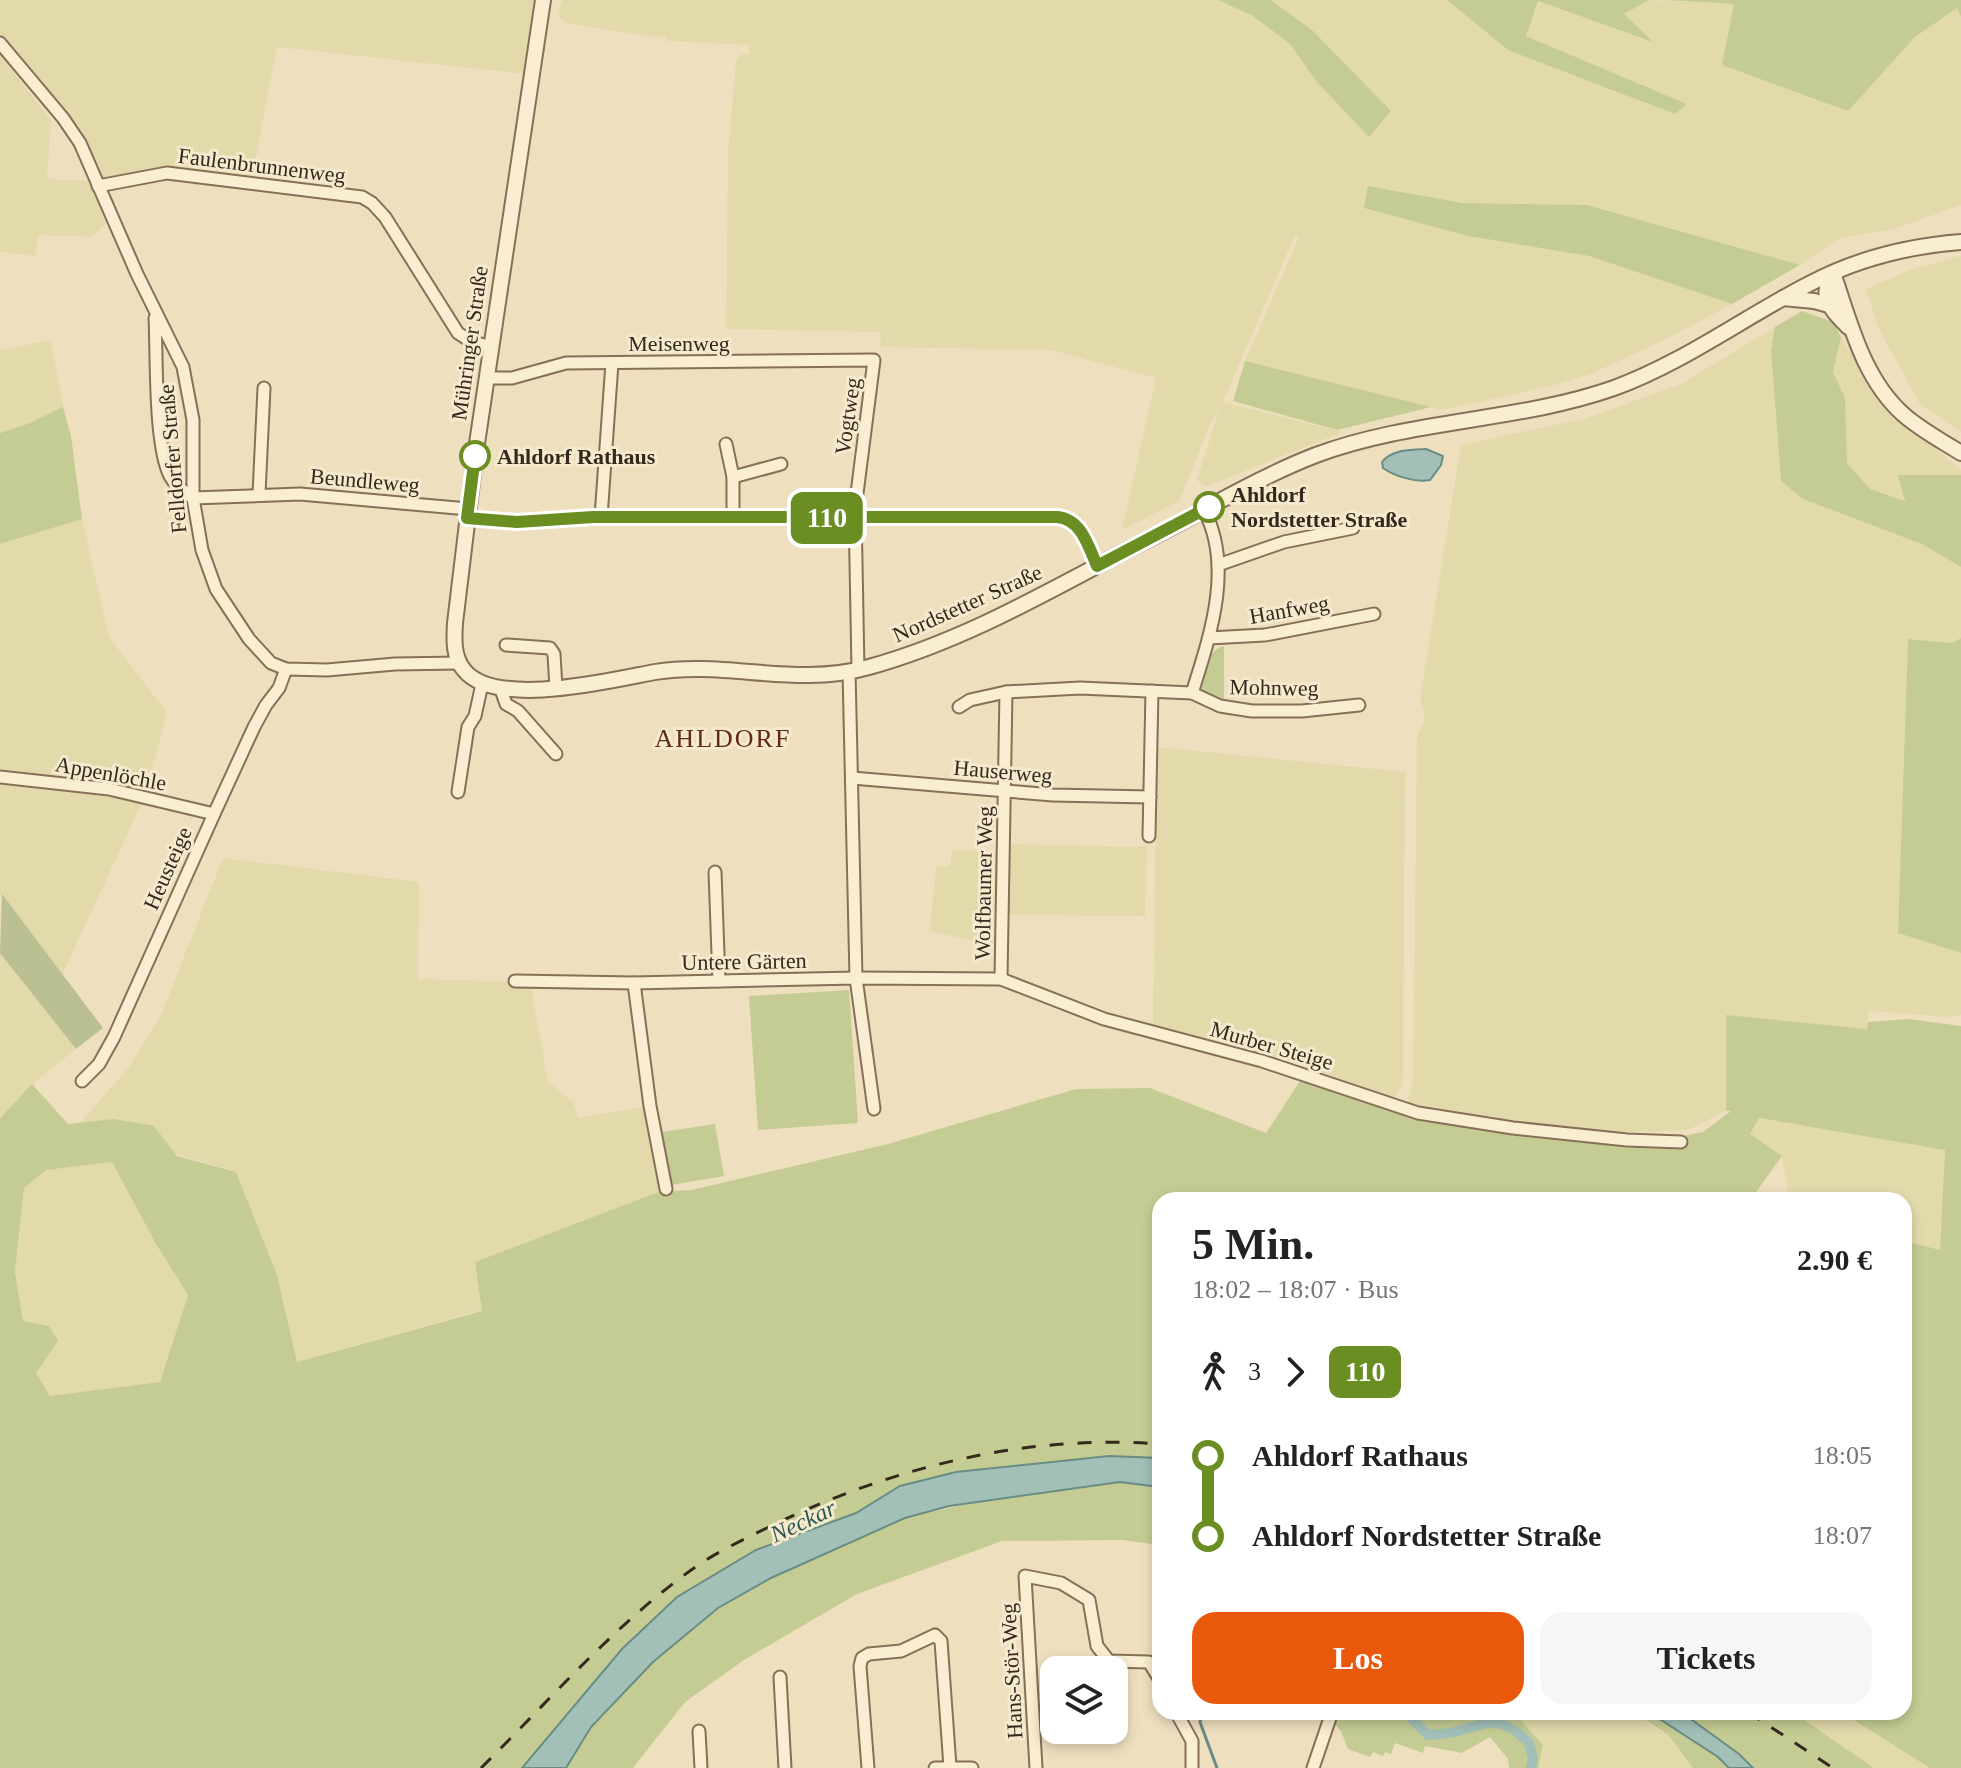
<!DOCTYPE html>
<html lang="de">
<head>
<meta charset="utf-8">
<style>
	body { margin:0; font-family:Georgia,serif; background:#f6f6f6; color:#222; height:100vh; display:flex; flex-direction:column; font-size:30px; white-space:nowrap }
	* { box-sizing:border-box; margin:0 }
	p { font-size:26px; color:#767676 }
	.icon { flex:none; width:44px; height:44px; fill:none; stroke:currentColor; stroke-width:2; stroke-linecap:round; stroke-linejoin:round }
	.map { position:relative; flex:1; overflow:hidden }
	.panel { position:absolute; left:1152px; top:1192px; width:760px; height:528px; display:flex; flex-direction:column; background:#fff; border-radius:24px; box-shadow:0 4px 12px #0003 }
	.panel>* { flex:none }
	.badge { padding:0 16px; border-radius:12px; font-size:28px; line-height:52px }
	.tools { position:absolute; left:1040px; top:1656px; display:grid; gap:16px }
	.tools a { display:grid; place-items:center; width:88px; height:88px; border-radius:16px; background:#fff; box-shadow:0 4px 12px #0003; font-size:40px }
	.map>.badge { position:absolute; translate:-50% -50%; box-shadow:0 0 0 4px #fff }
	.legs { display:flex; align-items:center; gap:12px; height:88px; padding:0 40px; font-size:26px }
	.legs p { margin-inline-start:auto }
	.summary { display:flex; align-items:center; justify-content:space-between; height:136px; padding:0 40px }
	h1 { font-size:44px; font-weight:600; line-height:60px }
	.cta { display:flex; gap:16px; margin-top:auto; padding:16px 40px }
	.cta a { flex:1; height:92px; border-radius:24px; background:#ea580c; color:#fff; font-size:32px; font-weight:600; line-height:92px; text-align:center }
	.cta a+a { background:#f6f6f6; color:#222 }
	ul { padding:0 40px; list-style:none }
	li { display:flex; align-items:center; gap:28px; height:80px; font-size:30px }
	li i { display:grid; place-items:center; width:12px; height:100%; margin:0 10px; background:currentColor }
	li i::after { content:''; width:20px; height:20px; margin:-10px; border:6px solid; border-radius:50%; background:#fff }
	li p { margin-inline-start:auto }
	li:first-child i { background:linear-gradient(#0000 50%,currentColor 0) }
	li:last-child i { background:linear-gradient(currentColor 50%,#0000 0) }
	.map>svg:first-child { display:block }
</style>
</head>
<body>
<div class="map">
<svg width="1961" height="1768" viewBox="0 0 1961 1768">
	<rect width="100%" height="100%" fill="#eedfbf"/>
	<g fill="#e3daac">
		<path d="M0,0H534L525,74L277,47L251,182L187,175L98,186L80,143L0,39Z"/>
		<path d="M562,0H1218L1253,16L1290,44L1317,82L1312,30L1271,0H1447L1508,50L1687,104L1526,36L1538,1L1651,41L1623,13L1649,0L1735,4L1848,110L1915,37L1957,8L1961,18V205L1894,229L1840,238L1800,265L1587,205L1463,203L1369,186L1364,208L1468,236L1589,256L1732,304L1670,337L1591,374L1551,386L1442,410L1245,361L1299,237L1295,235L1223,402L1343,432L1205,487L1197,480L1220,407L1210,424L1179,501L1122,530L1156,378L1051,350L880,347L881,332L726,329L728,153L736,62L740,55L750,54L749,45L667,41V36L654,37L565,23L558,15Z"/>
		<path d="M0,55L51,120L47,179L89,181L108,221L92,237L38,235L35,256L0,252Z"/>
		<path d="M1961,256V432L1920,404L1879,329L1866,289L1912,269Z"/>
		<path d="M1775,327L1771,350L1781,482L1868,522L1922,544L1961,567V638L1952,643L1908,639L1898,933L1961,953V1015L1951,1017L1869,1011L1867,1029L1727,1099L1726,1111L1688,1130L1602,1133L1498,1122L1439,1113L1406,1105L1413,1080L1417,738L1424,720V710L1420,699L1461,445L1587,418L1681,384Z"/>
		<path d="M1841,337L1880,401L1961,470V475H1899L1906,501L1870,489L1847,463L1833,372Z"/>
		<path d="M51,340L63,407L30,423L0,433V350Z"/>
		<path d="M82,519L109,637L167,713L145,796L62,975L0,895V544Z"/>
		<path d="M1157,747L1405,772L1403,1070L1402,1085L1394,1098L1279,1057L1153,1024Z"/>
		<path d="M1009,844L1147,847L1145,916L1009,915Z"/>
		<path d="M952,850L997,853L996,946L930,931L936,867L950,866Z"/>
		<path d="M223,858L419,882L418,979L530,982L548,1082L574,1103L578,1118L650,1106L666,1189L475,1262L482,1310L297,1362L277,1275L236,1172L79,1124L129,1067L160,1017Z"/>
		<path d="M0,953L76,1049L32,1084L0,1117Z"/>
		<path d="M1759,1118L1945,1149L1940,1251L1904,1241V1200H1789L1782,1156L1749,1134Z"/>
		<path d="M112,1162L156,1244L188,1295L160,1383L50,1397L36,1373L23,1321L15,1272L24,1188L46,1170Z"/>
		<path d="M1513,1712H1635L1667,1735L1693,1768H1538L1543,1745Z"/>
		<path d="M1793,1712H1841L1930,1768H1874Z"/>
	</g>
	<g fill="#c5cc93" fill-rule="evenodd">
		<path d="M1218,0H1271L1312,30L1391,111L1369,137L1317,82L1290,44L1253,16Z"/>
		<path d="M1447,0H1649L1624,14L1653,42L1538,1L1526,36L1687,104L1675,114L1508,50Z"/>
		<path d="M1665,0H1961V17L1957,8L1915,37L1848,111L1722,65L1734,4Z"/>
		<path d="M1368,186L1463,203L1587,205L1800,265L1732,304L1589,256L1468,236L1364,208Z"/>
		<path d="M1802,311L1833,322L1841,337L1833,372L1845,398L1847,463L1870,489L1905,501L1898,475H1961V567L1922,544L1803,499L1781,481L1771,350L1775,327Z"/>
		<path d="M1245,361L1431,407L1337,430L1233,401Z"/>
		<path d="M63,407L71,436L82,519L0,544V433L30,423Z"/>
		<path d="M1961,638V953L1898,933L1908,639L1952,643Z"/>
		<path d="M1224,646V704L1202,692C1198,676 1207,650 1224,646Z"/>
		<path d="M849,990L858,1123L758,1130L749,996Z"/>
		<path d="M1726,1015L1867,1029L1868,1022L1909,1019L1961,1026V1768H1930L1841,1712H1904V1241L1940,1250L1945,1150L1759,1118L1750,1134L1782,1156L1754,1195L1758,1200H1160V1458L1109,1456L956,1472L900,1486L856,1513L756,1550L622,1649L522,1768H0V1118L32,1084L68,1124L114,1119L154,1126L177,1156L236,1172L277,1275L297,1362L482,1311L475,1262L666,1189L674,1191L692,1190L888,1144L1076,1089L1150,1088L1266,1133L1300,1081L1443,1121L1627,1147L1703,1132L1731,1111H1726ZM112,1162L156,1244L188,1295L160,1382L50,1396L36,1373L58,1341L49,1326L23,1321L15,1272L24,1188L46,1170Z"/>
		<path d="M715,1124L724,1176L672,1185L662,1132Z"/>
		<path d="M1120,1482L1160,1487V1545L1122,1540L1002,1541L857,1594L744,1660L685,1702L633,1768H566L591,1727L653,1662L718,1608L771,1578L905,1518L993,1498Z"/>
		<path d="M1337,1712H1513L1543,1745L1538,1768H1509L1508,1759L1490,1737L1462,1753L1425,1746L1423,1753L1395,1743L1391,1754L1385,1752L1383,1756L1373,1752L1370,1757L1348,1749L1341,1731L1334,1723Z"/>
		<path d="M1635,1712H1649L1718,1757L1729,1768H1693L1668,1735Z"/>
		<path d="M1681,1712H1793L1874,1768H1753L1739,1754Z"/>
	</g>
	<path fill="#bbc092" d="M2,894L103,1028L76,1049L0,953Z"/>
	<g fill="#a2c0b7" stroke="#698d84" stroke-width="2">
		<path d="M1426,449L1443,456L1441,465L1430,480C1416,483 1394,476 1383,468L1382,462C1392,449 1411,450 1426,449Z"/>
		<path d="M1109,1456L1160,1458V1487L1120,1482L949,1506L905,1518L771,1578L718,1608L653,1662L591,1727L566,1768H522L622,1649L677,1597L756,1550L856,1513L900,1486L956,1472Z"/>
		<path d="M1649,1712H1681L1739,1754L1753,1768H1729L1718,1757Z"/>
	</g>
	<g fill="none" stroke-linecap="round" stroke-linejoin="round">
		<path stroke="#698d84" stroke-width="3" d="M1202,1712L1200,1722L1217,1768"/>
		<path stroke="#a2c0b7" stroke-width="10" d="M1405,1712L1428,1735C1437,1734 1446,1734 1454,1732C1490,1723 1499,1713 1529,1743L1533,1759L1531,1768"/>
		<g stroke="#867057" stroke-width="15">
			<g id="minor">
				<path d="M0,43L63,118L80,143L137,274L183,367L193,420V498L202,550L216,589L249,639L271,663L286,669L327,670L395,664L459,663"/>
				<path d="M98,186L167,173L362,197L372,203L385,217L458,333L470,341L491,347"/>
				<path d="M155,318C157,356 154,445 170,476C175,485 184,492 193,498L300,494L468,509"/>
				<path d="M486,378H512L566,363L874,360L855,509L858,670"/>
				<path d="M726,444L733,477V517"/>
				<path d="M733,477L781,464"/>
				<path d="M259,494L264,388"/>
				<path d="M601,517L612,363"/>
				<path d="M467,518L517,522L601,517L1063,518L1077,525L1097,566"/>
				<path d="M1218,565L1284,542L1353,528"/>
				<path d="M1209,638L1265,635L1374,614"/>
				<path d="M506,645L550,648L554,654L556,689"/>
				<path d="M849,671L856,978L874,1109"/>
				<path d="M500,687L506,704L518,711L556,754"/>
				<path d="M1192,693C1210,636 1234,567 1204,510"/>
				<path d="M959,707L970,700L1006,692L1080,688L1192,693L1220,706L1252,711H1302L1359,705"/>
				<path d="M0,777L109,789L214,814"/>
				<path d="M852,778L1053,795L1150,797"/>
				<path d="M458,792L468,727L475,716L482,684"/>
				<path d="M1149,836L1152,691"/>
				<path d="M715,872L719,981"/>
				<path d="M1001,979L1006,692"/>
				<path d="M515,981L634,983L856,978L1001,979L1104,1019L1262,1061L1418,1113L1513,1128L1627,1140L1681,1142"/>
				<path d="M634,983L650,1106L666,1189"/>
				<path d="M82,1081L99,1064L114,1037L214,814L254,727L266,705L279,688L286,669"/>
				<path d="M780,1677L785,1768"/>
				<path d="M1176,1712L1192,1741V1768"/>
				<path d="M699,1731L701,1768"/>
				<path d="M868,1768L860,1666L862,1658L869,1654L901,1651L935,1635L941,1641L950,1767"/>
				<path d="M935,1768H972"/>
				<path d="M1036,1768L1025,1576L1061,1583L1089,1600L1097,1646L1109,1661L1149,1662L1160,1680"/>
				<path d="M1313,1768L1332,1712"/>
			</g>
		</g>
		<g stroke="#867057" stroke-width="18">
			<g id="tertiary">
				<path d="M543,0L475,457L455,623C454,639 453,657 464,670C495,709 612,680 655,672C727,660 794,688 869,667C949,645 1022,606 1095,567C1132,547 1169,530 1205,509C1241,489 1277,470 1316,455C1413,419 1517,422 1614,388C1685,362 1744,317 1811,283C1857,259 1909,246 1961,242"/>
				<path d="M1833,273C1850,322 1863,379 1904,415C1921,430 1942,441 1961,453"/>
				<path d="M1833,273C1818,298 1831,309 1848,327"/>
				<path d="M1783,298L1814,301L1829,305"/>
			</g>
		</g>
		<use href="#minor" stroke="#f9edd2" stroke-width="11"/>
		<use href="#tertiary" stroke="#f9edd2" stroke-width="14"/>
		<g stroke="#36281c" stroke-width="3" stroke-dasharray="14 14" stroke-linecap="butt">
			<path d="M1748,1712L1833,1768"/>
			<path d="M481,1768C547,1703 609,1631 683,1576C710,1555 742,1540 773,1525C893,1467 1026,1434 1160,1444"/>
		</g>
	</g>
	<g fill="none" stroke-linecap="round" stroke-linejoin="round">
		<g stroke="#fff" stroke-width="18">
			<path id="line-1" d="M475,456L467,518L517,522L593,517H1057C1081,519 1088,545 1097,566L1209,507"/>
		</g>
		<use href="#line-1" stroke="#6b8e23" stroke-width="12"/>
	</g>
	<g fill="#fff" stroke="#6b8e23" stroke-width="4">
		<circle cx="475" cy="456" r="14"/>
		<circle cx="1209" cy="507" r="14"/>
	</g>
	<g text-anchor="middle" stroke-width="6" stroke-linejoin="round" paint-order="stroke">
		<g font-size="22" fill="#36281c" stroke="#f5eace">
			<text transform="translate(262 165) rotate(7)" y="8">Faulenbrunnenweg</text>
			<text transform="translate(469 343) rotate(-82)" y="8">Mühringer Straße</text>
			<text x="679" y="351">Meisenweg</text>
			<text transform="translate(847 416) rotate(-82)" y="8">Vogtweg</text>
			<text transform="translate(172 459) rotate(-95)" y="8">Felldorfer Straße</text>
			<text transform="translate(365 480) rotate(5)" y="8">Beundleweg</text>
			<text transform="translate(967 603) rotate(-24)" y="8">Nordstetter Straße</text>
			<text transform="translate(1289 609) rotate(-10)" y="8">Hanfweg</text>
			<text transform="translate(1274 687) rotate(1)" y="8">Mohnweg</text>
			<text transform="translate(1003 771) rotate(5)" y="8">Hauserweg</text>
			<text transform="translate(111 773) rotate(10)" y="8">Appenlöchle</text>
			<text transform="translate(167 868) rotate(-66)" y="8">Heusteige</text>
			<text transform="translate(983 883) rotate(-89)" y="8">Wolfbaumer Weg</text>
			<text transform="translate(744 961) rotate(-1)" y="8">Untere Gärten</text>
			<text transform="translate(1272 1045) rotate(16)" y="8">Murber Steige</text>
			<text transform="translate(1011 1671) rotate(-93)" y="8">Hans-Stör-Weg</text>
		</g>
		<g font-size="22" font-weight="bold" fill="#36281c" stroke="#f5eace" text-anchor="start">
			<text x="497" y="464">Ahldorf Rathaus</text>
			<text x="1231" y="502">Ahldorf<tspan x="1231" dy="25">Nordstetter Straße</tspan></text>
		</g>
		<g font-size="24" font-style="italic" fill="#2b5653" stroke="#f5eace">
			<text transform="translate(803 1521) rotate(-25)" y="8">Neckar</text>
		</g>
		<g font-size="26" letter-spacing="2" fill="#63291b" stroke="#f5eace">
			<text x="723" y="747">AHLDORF</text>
		</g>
	</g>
</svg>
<div class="tools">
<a><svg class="icon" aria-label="layers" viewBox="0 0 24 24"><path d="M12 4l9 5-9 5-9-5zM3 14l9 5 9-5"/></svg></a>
</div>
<b class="badge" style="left:827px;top:518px;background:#6b8e23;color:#fff">110</b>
<section class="panel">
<div class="summary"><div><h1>5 Min.</h1><p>18:02 – 18:07 · Bus</p></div><b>2.90 €</b></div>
<div class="legs"><svg class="icon" aria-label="walk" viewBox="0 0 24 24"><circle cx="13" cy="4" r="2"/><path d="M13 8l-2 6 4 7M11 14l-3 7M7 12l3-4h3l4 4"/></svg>3<svg class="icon" aria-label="forward" viewBox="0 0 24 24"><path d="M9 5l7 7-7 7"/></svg><b class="badge" style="background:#6b8e23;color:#fff">110</b></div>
<ul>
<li><i style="color:#6b8e23"></i><b>Ahldorf Rathaus</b><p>18:05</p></li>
<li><i style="color:#6b8e23"></i><b>Ahldorf Nordstetter Straße</b><p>18:07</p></li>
</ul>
<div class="cta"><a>Los</a><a>Tickets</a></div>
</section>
</div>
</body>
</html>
